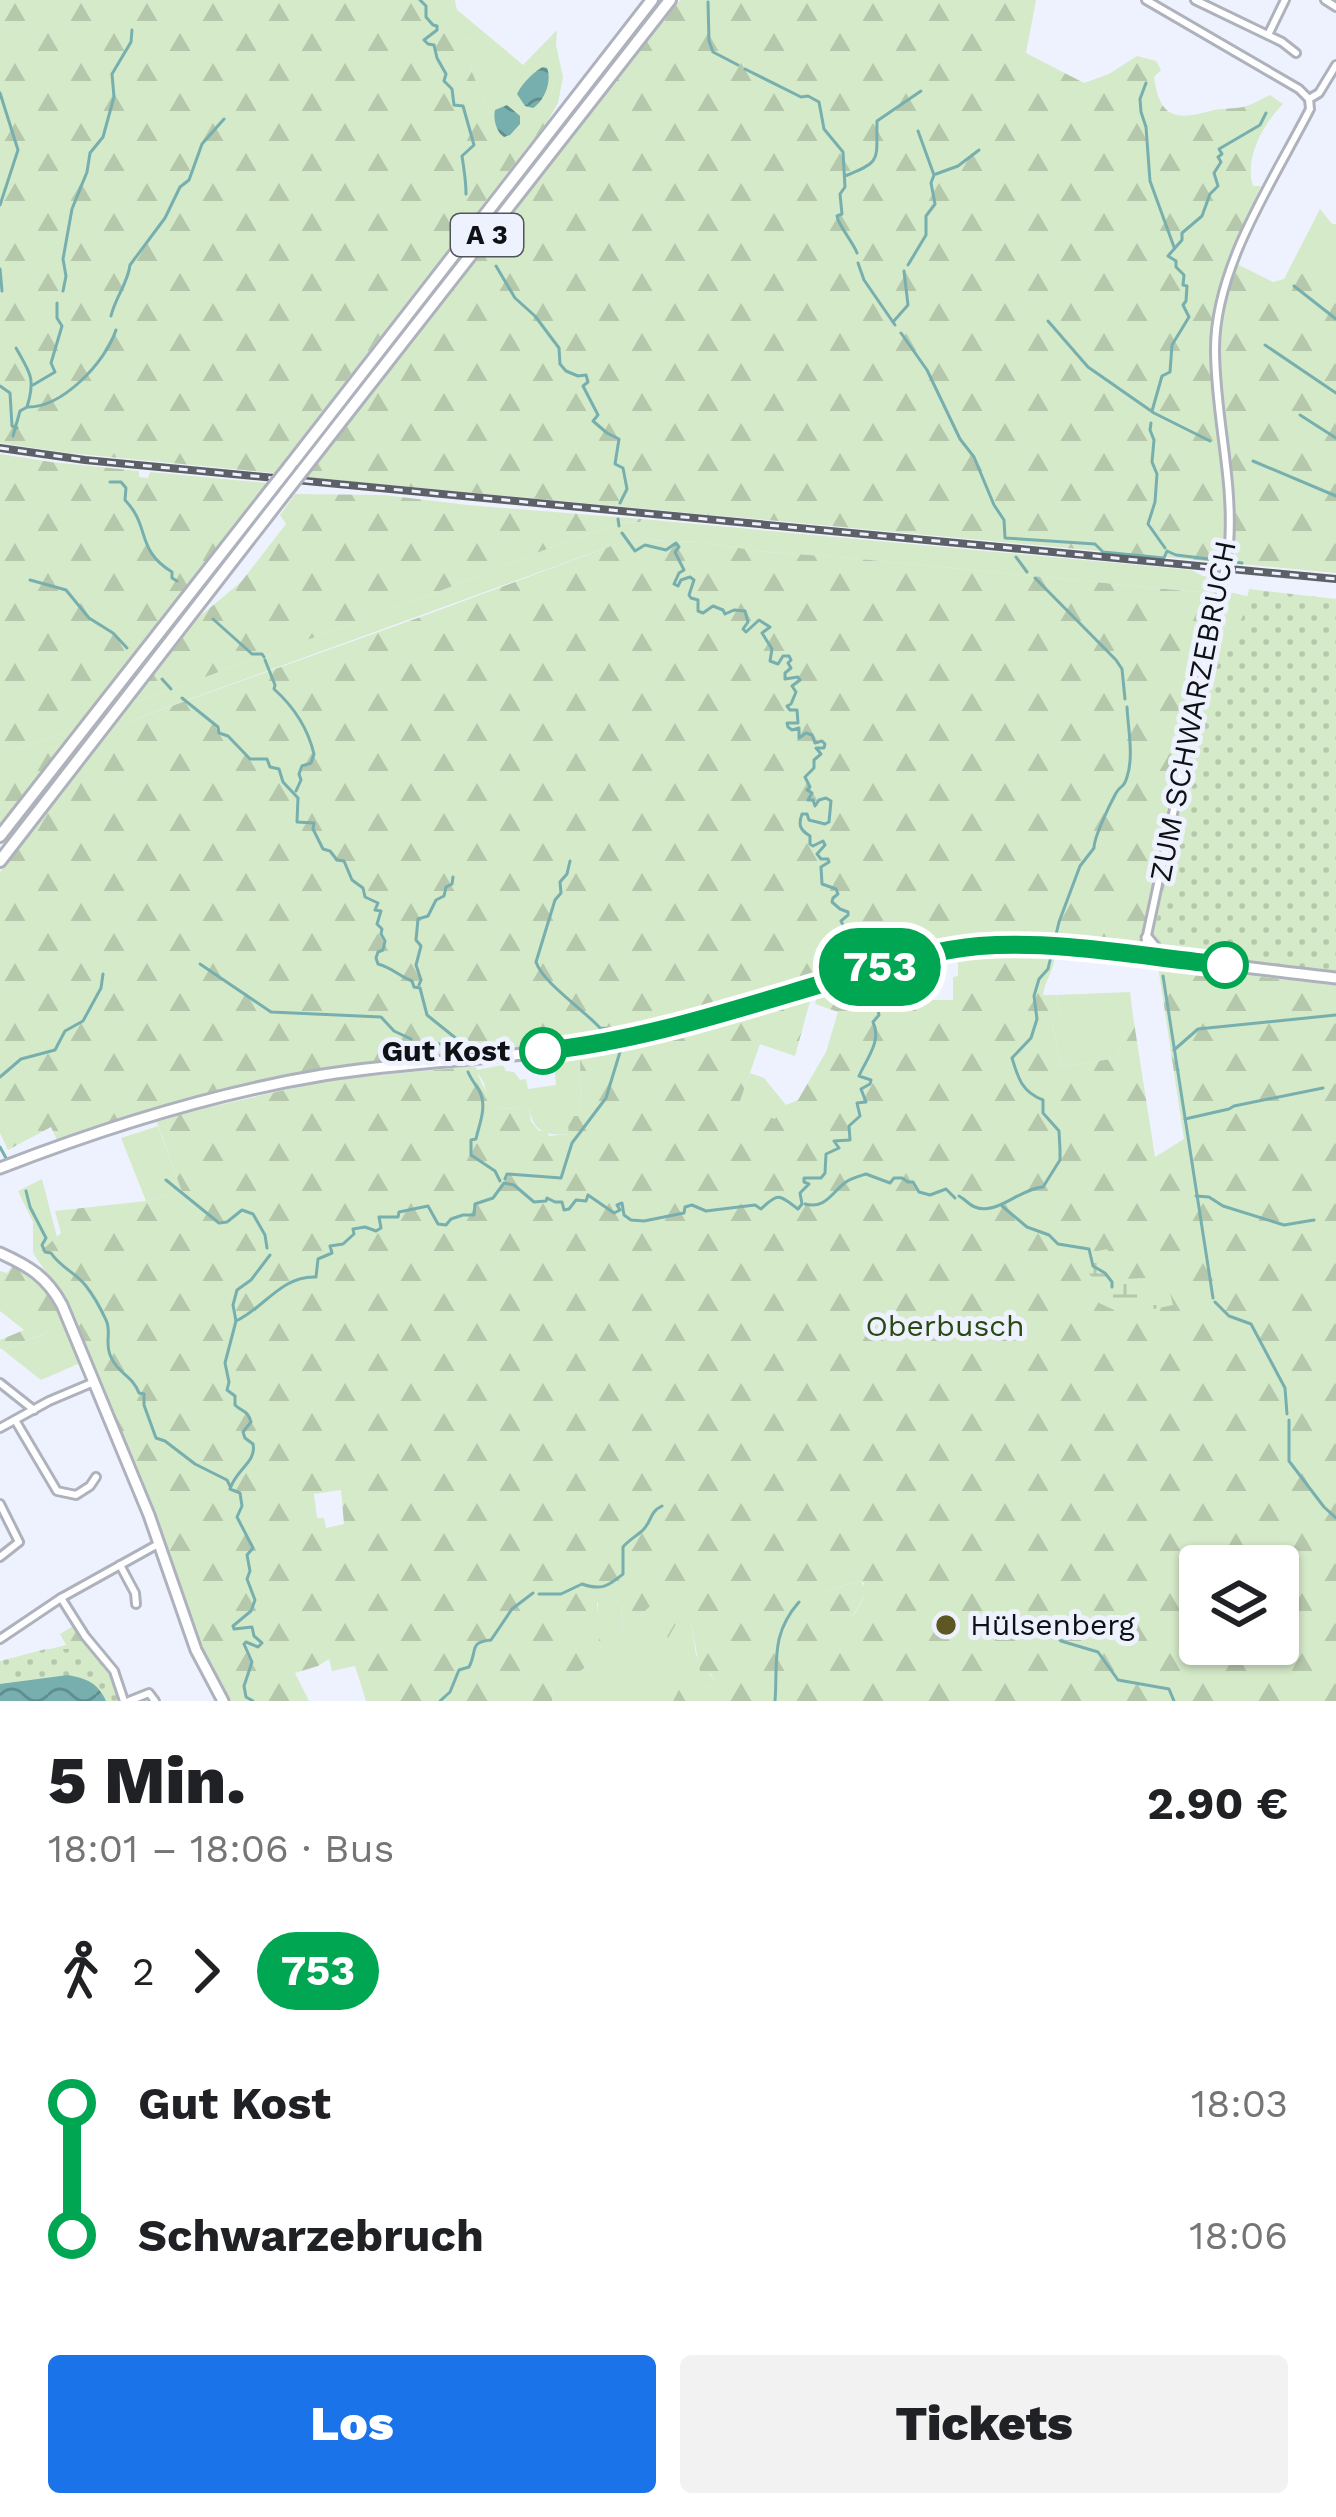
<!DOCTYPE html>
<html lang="de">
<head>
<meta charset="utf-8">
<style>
	body { margin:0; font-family:"Work Sans",sans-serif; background:#f2f2f2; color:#202124; height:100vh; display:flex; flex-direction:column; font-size:45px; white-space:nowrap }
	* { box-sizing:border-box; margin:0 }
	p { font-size:39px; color:#757577 }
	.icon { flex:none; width:66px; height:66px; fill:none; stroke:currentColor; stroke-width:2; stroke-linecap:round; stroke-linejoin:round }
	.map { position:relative; height:1701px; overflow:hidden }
	.sheet { display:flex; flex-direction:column; background:#fff; flex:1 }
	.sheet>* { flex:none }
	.badge { padding:0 24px; border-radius:39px; font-size:42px; line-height:78px }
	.controls { position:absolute; left:1179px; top:1545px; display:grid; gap:24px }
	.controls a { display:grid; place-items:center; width:120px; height:120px; border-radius:12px; background:#fff; box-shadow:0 3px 9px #0004; font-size:60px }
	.map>.badge { position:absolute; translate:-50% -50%; box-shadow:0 0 0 6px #fff }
	.legs { display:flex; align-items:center; gap:18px; height:132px; padding:0 48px; font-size:39px }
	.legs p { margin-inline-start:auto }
	.summary { display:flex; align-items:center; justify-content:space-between; height:204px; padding:0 48px }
	h1 { font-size:66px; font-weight:800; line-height:90px }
	.button { display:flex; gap:24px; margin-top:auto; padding:24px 48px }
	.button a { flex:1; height:138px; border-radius:12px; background:#1a73e8; color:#fff; font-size:48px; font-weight:800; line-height:138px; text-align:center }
	.button a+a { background:#f2f2f2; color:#202124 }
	ul { padding:0 48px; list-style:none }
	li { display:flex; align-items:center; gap:42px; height:132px; font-size:45px }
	li i { display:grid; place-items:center; width:18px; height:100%; margin:0 15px; background:currentColor }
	li i::after { content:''; width:30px; height:30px; margin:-15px; border:9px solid; border-radius:50%; background:#fff }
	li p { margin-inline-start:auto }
	li:first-child i { background:linear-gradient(#0000 50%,currentColor 0) }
	li:last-child i { background:linear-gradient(currentColor 50%,#0000 0) }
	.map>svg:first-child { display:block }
</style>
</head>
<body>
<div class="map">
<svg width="1336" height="1701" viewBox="0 0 1336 1701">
	<defs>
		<pattern id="forest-firs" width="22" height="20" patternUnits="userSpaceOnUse" patternTransform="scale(3)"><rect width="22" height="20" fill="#d5eac9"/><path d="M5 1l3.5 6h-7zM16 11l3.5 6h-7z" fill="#b6c8ac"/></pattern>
		<pattern id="wetland-marsh" width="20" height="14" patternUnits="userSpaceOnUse" patternTransform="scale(3)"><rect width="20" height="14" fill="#d5eac9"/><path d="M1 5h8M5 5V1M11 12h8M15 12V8" fill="none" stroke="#b6c8ac"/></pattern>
		<pattern id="park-dots" width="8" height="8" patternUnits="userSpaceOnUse" patternTransform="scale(3)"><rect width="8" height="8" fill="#d5eac9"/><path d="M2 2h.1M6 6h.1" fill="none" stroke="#b6c8ac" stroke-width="1.8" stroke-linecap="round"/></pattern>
		<pattern id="water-waves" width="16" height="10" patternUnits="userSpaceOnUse" patternTransform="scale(3)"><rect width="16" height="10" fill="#77afaf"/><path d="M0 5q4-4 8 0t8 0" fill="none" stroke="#608d8d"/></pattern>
	</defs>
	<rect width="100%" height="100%" fill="#eef2fe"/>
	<g fill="#d5eac9">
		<path d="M455,8L523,65L557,30L556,45L563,77L556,79L546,110L506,155L470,67L479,53L475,40L462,37Z"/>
		<path d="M1320,209L1332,224H1336V271L1330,267L1284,279Z"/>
		<path d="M642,519L1191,570L1203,576L1218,577L1215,589L1196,592L850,558L757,551L703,542L642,540L622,542L113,727L134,699L139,701L417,600L575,538L623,523L640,522Z"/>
		<path d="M75,729L61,747C38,749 27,765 12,781H0V762L13,751Z"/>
		<path d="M1130,992L1133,1016L1116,1058L1061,1067L1052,1022L1060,1017L1056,995Z"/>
		<path d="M554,1058H580L581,1117L570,1134C546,1136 534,1133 529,1108L490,1109L484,1083L476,1070L503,1065L506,1071L514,1072L520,1080L526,1079L528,1089L556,1085Z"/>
		<path d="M750,1073L764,1078L786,1105L775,1120L733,1119Z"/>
		<path d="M158,1126L182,1192L146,1201L121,1138Z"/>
		<path d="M42,1179L57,1237L40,1252L33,1253V1222L18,1191Z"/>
		<path d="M47,1333L62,1371L41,1380L3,1350Z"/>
		<path d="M860,1581L866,1588C861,1604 854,1615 843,1628L855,1599L823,1596L827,1591Z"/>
		<path d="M656,1599L664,1605L668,1637L677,1622H691L696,1655L714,1680L708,1687L696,1681L681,1688L673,1701H552L553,1690L593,1662L601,1649L598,1629V1601L614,1613V1600L621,1601L623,1634L632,1632L641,1615Z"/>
	</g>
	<g fill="url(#forest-firs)" fill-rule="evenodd">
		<path d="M0,0H455L462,37L475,40L480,53L470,67L506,154L546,110L556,79L563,77L558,103L547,122L274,473L69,453L0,443Z"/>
		<path d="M680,0H1036L1026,53L1084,83L1109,74L1137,56L1156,61L1161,70L1154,77C1160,121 1178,120 1214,110C1224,108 1234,109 1243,107C1252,105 1261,99 1270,95L1283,104C1263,124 1244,158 1253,186H1261L1229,260L1273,282L1331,266L1336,271V573L304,477Z"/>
		<path d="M0,454L51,462L139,471V477L148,478L150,472L267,483L75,729L13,751L0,762Z"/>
		<path d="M295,494L384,495L468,505L642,519L640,522L623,523L575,538L417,600L139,701L134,699L200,616L241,582L286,524L280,515Z"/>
		<path d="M642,540L703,542L757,551L850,558L1196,592C1234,583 1297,615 1336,628V975L1255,966L1235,959L1162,948L1155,942L1152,930L1144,929L1137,948L1131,950L1063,944L902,957L674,1024L610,1039L524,1046L515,1050L326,1071L58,1142L51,1127L8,1150L0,1133V872L113,727L426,615L622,542Z"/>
		<path d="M61,747L0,826V781L12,780C27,764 38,749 61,747Z"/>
		<path d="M1025,953L1055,956C1054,971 1045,980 1043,995H1056L1060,1017L1052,1022L1061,1067L1116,1058L1133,1016L1155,1157L1184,1139L1158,966L1183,971L1201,970L1336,985V1701H673L680,1688L696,1681L708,1687L714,1680L711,1674L700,1671L691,1622H677L668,1638L661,1624L664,1605L656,1600L641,1615L632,1633L623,1634L621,1601L614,1600V1614L607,1613L597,1602L601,1649L593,1662L553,1690L552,1701H366L355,1666L332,1671L329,1659L318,1666L295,1673L309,1701H226L193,1632L158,1524L65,1300L33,1253L40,1252L61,1233L55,1211L146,1201L182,1192L157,1122L193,1111L329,1080L476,1066C478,1082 489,1090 490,1109L529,1108L531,1121L539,1131H547L549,1136L569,1134L567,1116H581L580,1058L676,1034L812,994L795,1056L760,1044L734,1118L766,1116L775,1119L786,1105L798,1100L826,1052L838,1012L815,1004L818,992L910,965L911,976H920L922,1000H953V977L958,976V956ZM341,1490L344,1524L326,1528L324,1518H317L314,1494ZM1200,1566H1278V1644H1200ZM859,1581L864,1583C867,1600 854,1614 844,1627L855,1599L842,1594L824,1595L827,1591Z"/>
		<path d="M14,1264C54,1292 63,1319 80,1363L62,1371L46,1333L3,1350L0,1348V1340L24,1330L0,1311V1271L7,1273Z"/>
		<path d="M75,1625L110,1666L122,1701H106L0,1662L66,1645L60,1634Z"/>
	</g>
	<path fill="url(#wetland-marsh)" d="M1107,1249L1123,1279L1166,1277L1173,1305L1125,1315L1099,1303L1098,1285L1075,1256Z"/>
	<g fill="url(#park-dots)">
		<path d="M1249,589L1336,599V971L1264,964L1166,946L1158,938L1155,928L1210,680L1242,618Z"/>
		<path d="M46,1649H71L85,1659L97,1661L110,1671L120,1701H0V1661Z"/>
	</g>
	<g fill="url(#water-waves)">
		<path d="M543,67L547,68C552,81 545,100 533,108L525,106L517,94C521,85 534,71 543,67Z"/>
		<path d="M507,105L520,116V124L510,135L504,137C496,132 493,118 495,110Z"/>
		<path d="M68,1675C87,1679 97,1682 106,1701H0V1684Z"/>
	</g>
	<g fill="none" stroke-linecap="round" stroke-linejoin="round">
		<g stroke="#77afaf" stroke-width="3">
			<path d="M420,0L426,6V17L433,25L437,26V30L424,40L428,44L434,45L437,58L446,74L444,81L452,89L454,105L463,106L474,145L462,156C464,170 466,180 466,194"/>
			<path d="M708,2L709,41L713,52L738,65"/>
			<path d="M745,69L801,97L808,96L819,102L824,129L843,152L845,187L840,194L842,214L837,216C838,225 853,242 857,253"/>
			<path d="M1146,83L1140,99L1141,112L1146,127L1150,181L1174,247"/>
			<path d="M0,93L18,150L0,205"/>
			<path d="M936,174L958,166L979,150"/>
			<path d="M845,176C883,161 876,160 877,121L921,91"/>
			<path d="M858,263L864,280L895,325"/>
			<path d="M908,265L926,235V216L935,204L931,183L934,175L918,131"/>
			<path d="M496,266L515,298L535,316L559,348L560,364L566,371L578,376L586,375L588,382L583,386L598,415L593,421L607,433L619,439L615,464L623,468L627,489L620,503"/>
			<path d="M0,269L2,291"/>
			<path d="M1294,286L1336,319"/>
			<path d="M63,291L66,276L63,259L72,209L87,172L90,153L103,137L114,97L112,74L131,42L132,30"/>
			<path d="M111,316C115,298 128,283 130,265L165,218L180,187L189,180L202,144L224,119"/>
			<path d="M1048,321L1088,367L1154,413L1210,441"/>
			<path d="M893,322L908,305L904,271"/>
			<path d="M901,333L927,370L960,439L974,457L994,505L1004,520L1005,538L1095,544L1103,552L1164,558L1167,551L1176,555L1242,563"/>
			<path d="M1265,345L1336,393"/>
			<path d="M33,385L55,372L51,363L62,326L57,318V303"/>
			<path d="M0,386L10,393L12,426L17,428"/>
			<path d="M27,407C62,408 105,363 116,330"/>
			<path d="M1152,411L1162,376L1170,372L1172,345L1189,317L1183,305L1186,301L1187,286L1183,285L1184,275L1176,267V261L1168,256L1182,240V233L1202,216L1210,194L1218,186L1214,173L1221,162L1218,157L1222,154L1219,149L1260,125L1266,113"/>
			<path d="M1300,415L1336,438"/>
			<path d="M1151,423L1150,430L1154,440L1152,462L1157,474L1155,502L1148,524L1165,548"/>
			<path d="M13,436L20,411L27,407C36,378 30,373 16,348"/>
			<path d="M1253,461L1336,496"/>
			<path d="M110,482H121L126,488L125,500C151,527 135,549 172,572V578L177,581"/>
			<path d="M618,519L619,526"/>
			<path d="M622,533L635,551L645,545L666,550L676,543L679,547L675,552L684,570L679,573L674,584L678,586L681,580L690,577L694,580L689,595L691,598L698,600V611L703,613L713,606L723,610L725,614L734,610L745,611L748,622L743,629L746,632L759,620L770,627L762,633L772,649L770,661L778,664L783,656H789L791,660L788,663L791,668L785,673V679L798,677L800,680L792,686L796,692L791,704L787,706L790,710H797L798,723H787L788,727L792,730L799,728V738L806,733L812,735L815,743L822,741L825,744L824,748H816L821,754L814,760V768L805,777L810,787L807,790L812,793L808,800H813L815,806L819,800L826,798L831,801L829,822L825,824L809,820L807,814H802C798,825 800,830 810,836V844L813,846L823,841L825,845L817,854L821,859H828L829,862L821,867L822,884L836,889L838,894L833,898L832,902L840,909L848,912V915L841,921C848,938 861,942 865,962"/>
			<path d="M1016,557L1027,572"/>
			<path d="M1035,578L1116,660L1122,669L1125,699"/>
			<path d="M30,580L66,590L89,618L113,633L127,648"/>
			<path d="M213,619L252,654H262L264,657"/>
			<path d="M265,660L275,685L274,689C293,706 308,729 314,754L311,763L302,766L299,774L301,780L296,791"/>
			<path d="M162,679L171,689"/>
			<path d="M182,698L218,727L219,733L228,736L250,759H267L270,767L279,769L283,782L298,798L297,822L314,823L313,829L323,849L330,851L337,860L344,861L352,880L363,888L365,897L378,903L375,910L381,911L377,924L382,929L381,934L385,941L383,950L378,952L376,958L378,964C391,967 399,976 412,981L414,987L420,988L427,1015L463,1044L464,1049"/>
			<path d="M570,861L567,874L560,882L561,893L555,900L536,962C543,983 583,1009 600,1028L619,1029"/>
			<path d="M200,964L271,1012L381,1017L394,1031L411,1039"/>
			<path d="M1163,976L1213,1298"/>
			<path d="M419,985L421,980L416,965L421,946L416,940L418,919L428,916L436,900L444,896L446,887L452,884L453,877"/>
			<path d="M422,1044H462"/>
			<path d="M1174,1050L1198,1029L1336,1015"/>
			<path d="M468,1072C471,1079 475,1084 479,1090C488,1107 479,1124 476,1139L471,1140V1155L495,1171L500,1181"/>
			<path d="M0,1077L21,1059L55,1050L65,1031L83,1021L101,988L103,974"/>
			<path d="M1185,1119L1229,1109L1234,1106L1323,1088"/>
			<path d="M0,1147L6,1158"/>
			<path d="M505,1179L507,1174L561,1178L572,1143L606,1098L620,1052"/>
			<path d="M166,1180L219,1223L227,1222L242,1210L253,1214L265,1235L267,1248"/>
			<path d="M26,1191L30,1207L46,1238L42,1245L45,1252L51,1253C60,1267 76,1273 86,1286C93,1295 101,1309 106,1320C112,1332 104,1344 111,1357C118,1374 133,1376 139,1393L144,1394V1405L156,1438L165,1441L195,1464L227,1480L230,1486"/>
			<path d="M959,1196C965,1199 969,1205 975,1207C996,1216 1019,1189 1043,1187L1060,1160V1150L1059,1131L1043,1113V1100C1022,1092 1018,1078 1012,1058L1031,1038L1037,1019L1034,996L1039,979L1048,969L1059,922L1080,866L1094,848C1094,837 1110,804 1116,793C1123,782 1123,790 1127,777C1134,756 1128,729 1127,707"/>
			<path d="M1196,1196L1209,1197L1223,1206L1284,1225L1314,1220"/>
			<path d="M805,1204C826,1209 831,1193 846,1182C852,1178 860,1176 866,1174L890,1183L894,1178H902L908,1182H913L919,1192L930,1195L946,1189L955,1198"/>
			<path d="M1002,1206L1027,1227L1049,1235L1058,1244L1089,1249L1093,1266L1105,1273L1112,1282V1287"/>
			<path d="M1215,1302L1229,1316L1251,1324L1285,1388L1287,1414"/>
			<path d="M236,1321L233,1305L237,1290L251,1280L270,1255"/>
			<path d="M1289,1420V1461L1324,1507L1336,1518"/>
			<path d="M539,1594H561L582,1584C602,1591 608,1586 623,1574V1547C629,1540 635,1537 642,1531C652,1522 649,1512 662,1506"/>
			<path d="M1030,1631L1050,1629L1061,1641L1098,1652L1118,1680L1169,1689L1174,1701"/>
			<path d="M253,1701L246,1697L244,1686L252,1662L244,1644L246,1642L258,1647L262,1643L254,1636L252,1627L234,1629L233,1626L251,1611L255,1600L247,1579L250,1571L247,1555L253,1548L237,1517L242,1506L240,1493L230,1489C236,1469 257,1462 253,1444L245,1438L243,1432L251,1422C248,1410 242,1412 235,1405V1396L227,1390L229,1382L225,1363L236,1321C263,1309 282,1275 316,1277L318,1259L332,1253L330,1246L343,1244L354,1234L353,1229L365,1227L376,1231L381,1228L379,1217H398L399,1212L428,1206L438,1224L446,1225L451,1219L463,1215H474L475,1204L493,1198L504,1183L514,1185L534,1202L546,1201L547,1198L555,1202H562L564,1210L569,1209L576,1200L586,1201L588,1195L614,1213L620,1210L617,1205L622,1203L624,1215L631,1220L644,1221L684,1213L685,1207L692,1205L706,1211L755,1205L761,1209C779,1192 779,1195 798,1209L802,1204L800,1193L809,1184L804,1182V1178H821L825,1173L826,1154L839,1148L834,1141L850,1140L849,1126L860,1116L857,1103L866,1102L861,1089L870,1084L871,1080L859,1076C867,1058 882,1041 873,1022L879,1015L877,1005L865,985"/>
			<path d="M440,1701L450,1692L459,1670L469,1667C478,1651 468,1642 491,1640L512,1609L533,1593"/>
			<path d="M775,1701C778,1662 770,1635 799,1602"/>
		</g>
		<g stroke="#aeb2bd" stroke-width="12">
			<g id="minor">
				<path d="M1146,0L1299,89L1309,99"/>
				<path d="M1195,0L1282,42L1296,53"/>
				<path d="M1325,0L1336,7"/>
				<path d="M1268,35L1285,0"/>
				<path d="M1229,545C1234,479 1215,415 1215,349C1215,267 1273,181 1310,109L1309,99L1319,93L1336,65"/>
				<path d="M1143,954L1219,599"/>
				<path d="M0,1383L34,1410"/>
				<path d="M15,1420L57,1491L76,1495L90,1486L96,1477"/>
				<path d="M0,1428L49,1401L94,1382"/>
				<path d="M0,1504L19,1542L0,1557"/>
				<path d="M120,1565L135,1593L136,1604"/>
				<path d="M61,1598L85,1636L114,1671L124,1701"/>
				<path d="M0,1639L61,1598L160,1543"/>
				<path d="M129,1701L149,1693L155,1701"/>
			</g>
		</g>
		<g stroke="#aeb2bd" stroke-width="15">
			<g id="major">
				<path d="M1147,938L1161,955"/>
				<path d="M0,1168C103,1128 214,1093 323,1075C416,1060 511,1059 604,1044C724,1024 835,969 955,950C1012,941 1071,948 1128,954C1197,961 1267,970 1336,978"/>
				<path d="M0,1253C29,1266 47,1277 62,1305L149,1515L196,1650L223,1701"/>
			</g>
		</g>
		<g stroke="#aeb2bd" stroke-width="16">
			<g id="highway">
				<path d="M289,467L652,0"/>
				<path d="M303,470L670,0"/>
				<path d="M0,836L270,491"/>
				<path d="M0,861L285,493"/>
			</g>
		</g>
		<use href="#minor" stroke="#fff" stroke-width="6"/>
		<use href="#major" stroke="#fff" stroke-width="9"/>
		<use href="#highway" stroke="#fff" stroke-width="10"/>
		<g stroke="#5d6066" stroke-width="8">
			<path id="rail" d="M0,448L85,460L1336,579"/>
		</g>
		<use href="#rail" stroke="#eef2fe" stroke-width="3" stroke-dasharray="9" stroke-linecap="butt"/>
		<g stroke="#aeb2bd" stroke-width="12" stroke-linecap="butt">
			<path id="minor-bridge" d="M1219,599L1229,545"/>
		</g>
		<g stroke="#aeb2bd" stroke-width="16" stroke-linecap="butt">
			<g id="highway-bridge">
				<path d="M270,491L289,467"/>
				<path d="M285,493L303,470"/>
			</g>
		</g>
		<use href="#minor-bridge" stroke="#fff" stroke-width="6"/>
		<use href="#highway-bridge" stroke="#fff" stroke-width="10"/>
	</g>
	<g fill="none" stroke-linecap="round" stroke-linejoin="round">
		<g stroke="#fff" stroke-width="27">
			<path id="line-1" d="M543,1051C647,1040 745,1006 845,977C888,965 933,950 979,946C1060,940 1144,957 1225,965"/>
		</g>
		<use href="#line-1" stroke="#00a651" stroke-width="18"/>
	</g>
	<g fill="#fff" stroke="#00a651" stroke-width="6">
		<circle cx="1225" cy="965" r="21"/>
		<circle cx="543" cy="1051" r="21"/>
	</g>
	<circle fill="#5d5723" stroke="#eef2fe" stroke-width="4.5" cx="946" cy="1625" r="12"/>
	<g text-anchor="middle" stroke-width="10" stroke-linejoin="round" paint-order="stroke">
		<rect fill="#eef2fe" stroke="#52545b" stroke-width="3" x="451" y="214" width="72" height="42" rx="9"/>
		<g font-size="27" font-weight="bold" fill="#0f1115">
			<text x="487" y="244">A 3</text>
		</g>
		<g font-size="30" fill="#0f1115" stroke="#eef2fe">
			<text transform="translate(1193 711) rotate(-79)" y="10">ZUM SCHWARZEBRUCH</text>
		</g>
		<g font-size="30" font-weight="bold" fill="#0f1115" stroke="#eef2fe" text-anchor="end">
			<text x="510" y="1061">Gut Kost</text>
		</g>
		<g font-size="30" fill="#2a4811" stroke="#eef2fe">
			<text x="945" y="1336">Oberbusch</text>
		</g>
		<g font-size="30" fill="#0f1115" stroke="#eef2fe" text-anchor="start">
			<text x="970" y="1635">Hülsenberg</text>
		</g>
	</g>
</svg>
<div class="controls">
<a><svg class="icon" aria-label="layers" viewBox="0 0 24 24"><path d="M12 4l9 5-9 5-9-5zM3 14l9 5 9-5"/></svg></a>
</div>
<b class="badge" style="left:880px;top:967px;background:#00a651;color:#fff">753</b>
</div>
<section class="sheet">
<div class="summary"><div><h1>5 Min.</h1><p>18:01 – 18:06 · Bus</p></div><b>2.90 €</b></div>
<div class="legs"><svg class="icon" aria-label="walk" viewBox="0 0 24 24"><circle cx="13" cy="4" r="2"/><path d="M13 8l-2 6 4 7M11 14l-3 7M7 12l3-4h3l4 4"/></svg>2<svg class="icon" aria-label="forward" viewBox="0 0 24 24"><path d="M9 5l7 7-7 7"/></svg><b class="badge" style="background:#00a651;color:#fff">753</b></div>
<ul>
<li><i style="color:#00a651"></i><b>Gut Kost</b><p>18:03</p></li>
<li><i style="color:#00a651"></i><b>Schwarzebruch</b><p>18:06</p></li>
</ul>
<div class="button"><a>Los</a><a>Tickets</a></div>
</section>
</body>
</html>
